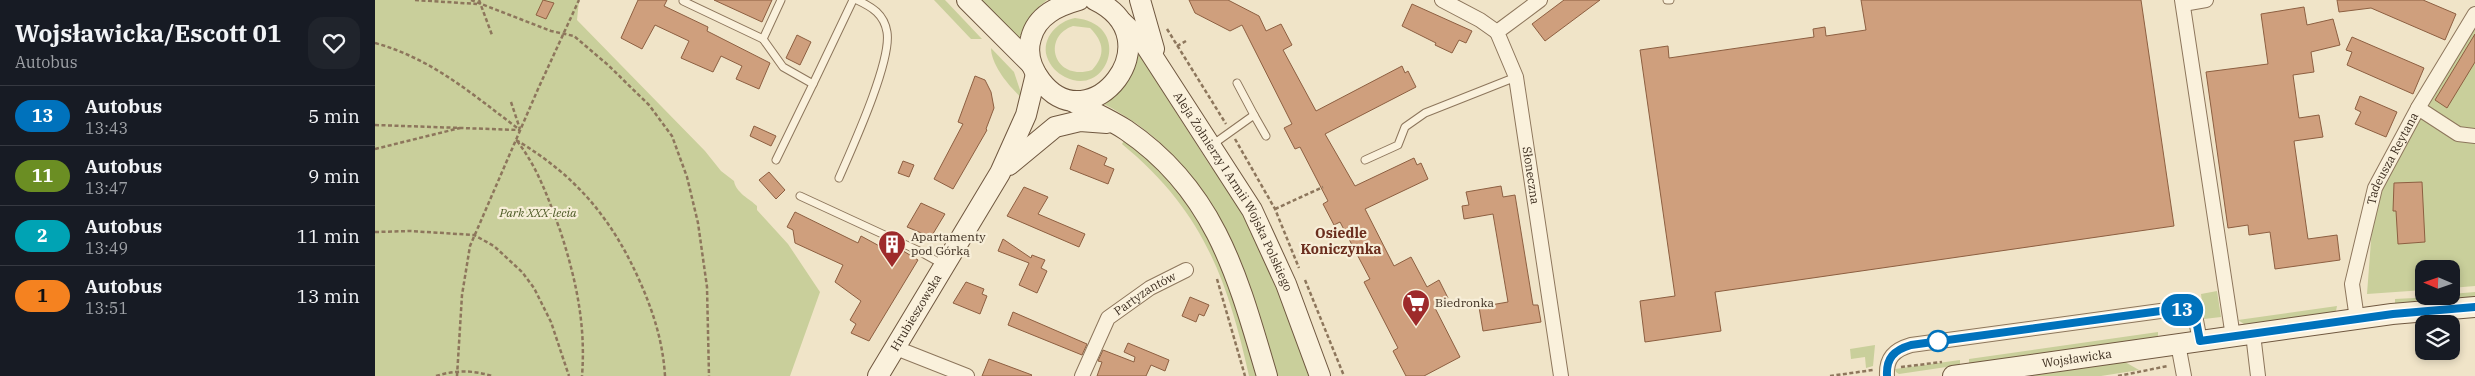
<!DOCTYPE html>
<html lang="pl">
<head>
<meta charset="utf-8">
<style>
	body { margin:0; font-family:"IBM Plex Serif",serif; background:#20242c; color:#f1f3f6; height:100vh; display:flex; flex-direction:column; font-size:19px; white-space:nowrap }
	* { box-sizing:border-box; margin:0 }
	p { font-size:16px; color:#9ea1a6 }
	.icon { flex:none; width:28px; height:28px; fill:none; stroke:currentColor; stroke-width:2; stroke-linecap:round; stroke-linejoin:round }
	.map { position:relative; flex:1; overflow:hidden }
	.panel { display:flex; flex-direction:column; background:#171b24; width:375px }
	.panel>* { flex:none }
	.badge { padding:0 10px; border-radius:16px; font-size:18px; line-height:32px }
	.needle { width:32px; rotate:272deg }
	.fabs { position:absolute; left:2040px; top:260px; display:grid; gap:10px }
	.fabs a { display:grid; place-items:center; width:45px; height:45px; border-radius:10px; background:#171b24; box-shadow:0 2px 8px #0003; font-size:25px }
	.map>.badge { position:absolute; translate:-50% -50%; box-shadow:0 0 0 2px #fff }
	.round { display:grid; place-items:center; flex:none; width:52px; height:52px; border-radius:15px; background:#20242c }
	.overview { display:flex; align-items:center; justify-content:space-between; height:85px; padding:0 15px }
	h1 { font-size:24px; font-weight:700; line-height:38px }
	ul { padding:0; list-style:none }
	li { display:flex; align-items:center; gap:15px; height:60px; padding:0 15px; border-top:1px solid #363941 }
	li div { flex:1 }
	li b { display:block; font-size:19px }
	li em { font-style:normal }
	li .badge { min-width:55px; font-weight:700; text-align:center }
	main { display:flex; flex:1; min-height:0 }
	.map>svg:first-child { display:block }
</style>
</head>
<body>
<main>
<section class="panel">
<div class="overview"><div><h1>Wojsławicka/Escott 01</h1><p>Autobus</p></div><a class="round"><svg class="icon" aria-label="heart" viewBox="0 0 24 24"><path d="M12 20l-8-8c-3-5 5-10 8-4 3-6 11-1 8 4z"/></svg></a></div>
<ul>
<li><span class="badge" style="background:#0072bc;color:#fff">13</span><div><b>Autobus</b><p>13:43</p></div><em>5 min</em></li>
<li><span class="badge" style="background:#6b8e23;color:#fff">11</span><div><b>Autobus</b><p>13:47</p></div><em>9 min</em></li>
<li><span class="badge" style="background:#00a3b4;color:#fff">2</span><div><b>Autobus</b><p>13:49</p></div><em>11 min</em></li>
<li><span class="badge" style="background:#f58220;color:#111">1</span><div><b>Autobus</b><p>13:51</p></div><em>13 min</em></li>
</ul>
</section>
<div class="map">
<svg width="2100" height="376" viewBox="0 0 2100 376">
	<rect width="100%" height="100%" fill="#f0e4c8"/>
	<g fill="#c9cf9b" fill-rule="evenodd">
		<path d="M0,0H204L202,20L330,151L346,171L359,181C361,193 375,199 382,206V210L413,244L445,292L415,376H0Z"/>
		<path d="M559,0H570L607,39H596Z"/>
		<path d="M604,0H672C657,12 648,24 645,43Z"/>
		<path d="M2100,14V286L2076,288V269H2049V290L1992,294L2000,188Z"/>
		<path d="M700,18C759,24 733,99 690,77C682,73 675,66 672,57C666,38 683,21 700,18ZM698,26L715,28C729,42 731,55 717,70C679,82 666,37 698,26Z"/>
		<path d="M616,48L639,72L648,99C635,88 616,65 616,48Z"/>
		<path d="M761,50L836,167L857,190L908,299L935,376H900C872,263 837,158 725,102Z"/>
		<path d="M750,139C775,161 801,183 819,211C851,261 866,319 881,376H874C852,277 827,210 747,144Z"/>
		<path d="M1842,291L1846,317L1829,319L1826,294Z"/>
		<path d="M2100,292V297L2020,304V299L2076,296V294Z"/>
		<path d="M1962,306L1961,311L1957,313L1869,324L1863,320Z"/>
		<path d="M1783,332V337L1594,364V359Z"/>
		<path d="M1500,345L1498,366L1491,368L1490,357L1476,359L1475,349Z"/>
		<path d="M1585,360V365L1524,374L1521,372L1520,369Z"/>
		<path d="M1750,362L1764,370L1726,376H1656Z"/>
	</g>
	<g fill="#cf9f7d" stroke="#8d5f41">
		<path d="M168,0L179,3L171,19L161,15Z"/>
		<path d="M263,0H292L289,6L333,27L332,31L395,63L384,89L361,79L367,66L346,56L338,72L306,58L314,41L280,25L267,49L246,38Z"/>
		<path d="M339,0H397L387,22Z"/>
		<path d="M814,0H853L884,16L891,31L906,24L917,45L908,50L941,111L1027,66L1030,73L1033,71L1041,87L950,134L980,186L1039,158L1042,165L1046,163L1053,179L990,209L1019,266L1036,257L1052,287L1064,280L1073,298L1059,306L1085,357L1049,376H1031L1018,351L1023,348L989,282L995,279L965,222L959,225L948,204L953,201L925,147L920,149L909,128L917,124L867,25L855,31L820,13Z"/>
		<path d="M1189,0H1225L1170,41L1157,24Z"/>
		<path d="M1486,0H1766L1799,226L1340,292L1346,331L1270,342L1265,301L1300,296L1265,50L1293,46L1294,58L1439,37L1438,29L1450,27L1451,36L1491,30Z"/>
		<path d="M1962,0H2048L2081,14L2070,40L1996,8L1964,12Z"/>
		<path d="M1037,4L1097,31L1091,43L1084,40L1077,53L1060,45L1061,43L1027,26Z"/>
		<path d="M1929,7L1932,25L1958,19L1965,45L1936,52L1939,72L1918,75L1924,118L1944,115L1948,137L1919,141L1933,239L1962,235L1965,260L1900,269L1895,232L1874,235L1873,225L1853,228L1831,72L1893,64L1886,14Z"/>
		<path d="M2100,34V62L2072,108L2060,100Z"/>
		<path d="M422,35L436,42L425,65L411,58Z"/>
		<path d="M1977,37L2049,68L2038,94L1972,65L1977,52L1971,50Z"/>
		<path d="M600,76L610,80L616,92L619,108L611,129L612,130L578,189L559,179L588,124L583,122Z"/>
		<path d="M1985,96L2022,112L2011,137L1980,124L1986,112L1980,109Z"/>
		<path d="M379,126L401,136L396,146L375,136Z"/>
		<path d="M703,145L732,158L729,165L739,169L733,184L695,169Z"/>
		<path d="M528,161L539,165L534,177L523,173Z"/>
		<path d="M394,172L410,190L401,199L384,180Z"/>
		<path d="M2047,182L2050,242L2023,244L2021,211H2018L2019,183Z"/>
		<path d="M1126,186L1128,197L1140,195L1158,305H1163L1166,322L1108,331L1104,307L1133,302L1118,214L1089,219L1087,206L1094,205L1091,192Z"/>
		<path d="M649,187L673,197L663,214L710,234L704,247L632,216Z"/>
		<path d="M546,203L570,214L556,237L532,227Z"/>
		<path d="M420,212L483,243L486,236L521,255L525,249L543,260L494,341L476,333L481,324L475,320L486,301L460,282L468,265L420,243L418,230L412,227Z"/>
		<path d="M628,239L656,258L657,255L670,260L666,268L672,271L662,293L644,285L654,263L623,251Z"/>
		<path d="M591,282L609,289L607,294L612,296L605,314L578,303Z"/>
		<path d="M815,297L834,305L829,316L824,314L821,322L807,316Z"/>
		<path d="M638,312L712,344L707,355L633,325Z"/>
		<path d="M753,343L794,360L790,371L776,365L771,376H722L727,362L723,361L728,350L759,362L760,357L749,352Z"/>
		<path d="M614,359L657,375L656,376H607Z"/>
	</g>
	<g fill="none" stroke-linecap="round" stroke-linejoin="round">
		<g stroke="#8d765c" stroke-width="9">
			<g id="lane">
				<path d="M1292,0H1295"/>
				<path d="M308,1L388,39L406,0"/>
				<path d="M388,39L408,67L438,84L401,160"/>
				<path d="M862,83L879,115"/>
				<path d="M438,84L478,0"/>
				<path d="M837,145L879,115L891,136"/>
				<path d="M990,160L1023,145L1030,127L1050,113L1141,77"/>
				<path d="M464,178C477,148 517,61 512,32C509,14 497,7 482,0"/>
				<path d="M425,196L542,250L567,264"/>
			</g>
		</g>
		<g stroke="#8d765c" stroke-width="16">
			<g id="street">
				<path d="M1067,0L1105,20L1122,32"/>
				<path id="s1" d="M1165,0L1122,32L1141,77L1186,376"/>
				<path d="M1807,0L1858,337"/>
				<path d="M1808,4L1831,0"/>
				<path d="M2043,108L2083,134L2100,136"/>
				<path id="s2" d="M1982,319L1977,284L2000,188L2043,108L2100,14"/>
				<path d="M1878,334L1883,376"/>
				<path d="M1803,344L1809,376"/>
				<path d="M521,348L592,376"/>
				<path id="s3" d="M707,376L733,318L775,288L811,270"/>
				<path d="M1512,376C1511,358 1519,350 1536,345L1800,309L1811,311L1820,315L1825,341"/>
			</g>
		</g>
		<g stroke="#6f573f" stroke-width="22">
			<g id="secondary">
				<path d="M592,0L656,64"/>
				<path d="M704,0C683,6 662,15 656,38C651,54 656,68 666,81C715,145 801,39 720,0"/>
				<path d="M765,0L779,49"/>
				<path id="s4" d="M747,22L769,43L877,210L911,284L945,376"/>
				<path d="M697,101C715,111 734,119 751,130C841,191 863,278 892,376"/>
				<path d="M634,165L680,127L705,121L732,123"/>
				<path id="s5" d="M503,376L625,173L651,115L661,74"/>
				<path id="s6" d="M1578,376L2017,314L2100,307"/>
			</g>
		</g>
		<g stroke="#8d765c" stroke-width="2.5" stroke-dasharray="4 2.5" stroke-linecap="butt">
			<path d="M40,0L102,4"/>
			<path d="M96,0L176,31L199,36L233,65L274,105L297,136L312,177L323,223L332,287L334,376"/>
			<path d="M104,0L117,35"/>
			<path d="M792,29L851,124"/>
			<path d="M0,43C58,59 98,95 145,130"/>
			<path d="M802,46L811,41"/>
			<path d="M136,102L145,129"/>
			<path d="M0,125L144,130"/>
			<path d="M860,139L900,209L924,268"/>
			<path d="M141,140C202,176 238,220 266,284C279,314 288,343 290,376"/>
			<path d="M142,141C163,168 173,198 185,230C201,279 211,325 207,376"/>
			<path d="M0,149L85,128"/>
			<path d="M900,209L948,187"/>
			<path d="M0,232L35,231L99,235L119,246L147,272L159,288L176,322L194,376"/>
			<path d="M842,279L870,376"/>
			<path d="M930,280L969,376"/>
			<path d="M1526,367L1567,362"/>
			<path d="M61,376C80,370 98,370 117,376"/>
			<path d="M82,376L87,295L95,246L163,89L204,0"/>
			<path d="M1455,376L1498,370"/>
			<path d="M1743,376L1793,366"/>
		</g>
		<use href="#lane" stroke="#faf1dc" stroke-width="7"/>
		<use href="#street" stroke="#faf1dc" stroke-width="14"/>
		<use href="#secondary" stroke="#faf1dc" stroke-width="20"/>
	</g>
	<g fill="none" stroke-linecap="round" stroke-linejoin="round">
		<g stroke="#fff" stroke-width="11">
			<path id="line" d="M1512,376C1511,358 1519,350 1536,345L1800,309L1811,311L1820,315L1825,341L2018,314L2100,307"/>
		</g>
		<use href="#line" stroke="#0072bc" stroke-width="8"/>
	</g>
	<defs>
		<g id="building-pin" transform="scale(1.4375)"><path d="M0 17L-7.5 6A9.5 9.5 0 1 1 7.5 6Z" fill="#9e2a2b" stroke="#f7eed8"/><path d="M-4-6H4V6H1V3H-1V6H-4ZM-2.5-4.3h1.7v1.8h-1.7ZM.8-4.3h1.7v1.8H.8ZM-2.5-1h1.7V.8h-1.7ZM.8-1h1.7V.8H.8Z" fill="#fff"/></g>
		<g id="supermarket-pin" transform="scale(1.4375)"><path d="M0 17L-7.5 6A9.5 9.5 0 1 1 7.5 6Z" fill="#9e2a2b" stroke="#f7eed8"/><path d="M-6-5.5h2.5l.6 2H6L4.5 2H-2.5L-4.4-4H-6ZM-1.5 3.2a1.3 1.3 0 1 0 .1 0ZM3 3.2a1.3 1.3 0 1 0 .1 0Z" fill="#fff"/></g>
	</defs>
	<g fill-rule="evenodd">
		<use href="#building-pin" x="517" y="244"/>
		<use href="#supermarket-pin" x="1041" y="303"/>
	</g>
	<circle fill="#fff" stroke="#0072bc" stroke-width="2.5" cx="1563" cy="341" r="10"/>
	<g text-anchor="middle" stroke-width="4.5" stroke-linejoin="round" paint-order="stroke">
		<g font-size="12" fill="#3d2e20" stroke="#f7eed8">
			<text dy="4" stroke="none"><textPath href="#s2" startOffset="168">Tadeusza Reytana</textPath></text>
			<text dy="4" stroke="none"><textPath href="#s1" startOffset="202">Słoneczna</textPath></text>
			<text dy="4" stroke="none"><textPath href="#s4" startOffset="204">Aleja Żołnierzy I Armii Wojska Polskiego</textPath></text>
			<text dy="4" stroke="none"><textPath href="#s3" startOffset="108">Partyzantów</textPath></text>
			<text dy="4" stroke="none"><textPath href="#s5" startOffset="74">Hrubieszowska</textPath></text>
			<text dy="4" stroke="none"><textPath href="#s6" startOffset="125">Wojsławicka</textPath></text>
		</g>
		<g font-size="12" font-style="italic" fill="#4d5a26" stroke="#f7eed8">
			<text x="163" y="217">Park XXX-lecia</text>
		</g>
		<g font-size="12" fill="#3d2e20" stroke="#f7eed8" text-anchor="start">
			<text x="536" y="241">Apartamenty<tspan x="536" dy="14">pod Górką</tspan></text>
			<text x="1060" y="307">Biedronka</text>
		</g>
		<g font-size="14" font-weight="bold" fill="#6b2e1e" stroke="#f7eed8">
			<text x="966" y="238">Osiedle<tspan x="966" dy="16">Koniczynka</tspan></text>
		</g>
	</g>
</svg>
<div class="fabs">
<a><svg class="needle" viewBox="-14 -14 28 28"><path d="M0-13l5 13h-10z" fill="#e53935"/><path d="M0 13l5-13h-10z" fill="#9ea1a6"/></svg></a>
<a><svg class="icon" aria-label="layers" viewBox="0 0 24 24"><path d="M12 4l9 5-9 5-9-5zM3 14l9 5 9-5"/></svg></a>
</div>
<b class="badge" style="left:1807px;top:310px;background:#0072bc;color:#fff">13</b>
</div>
</main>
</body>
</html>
